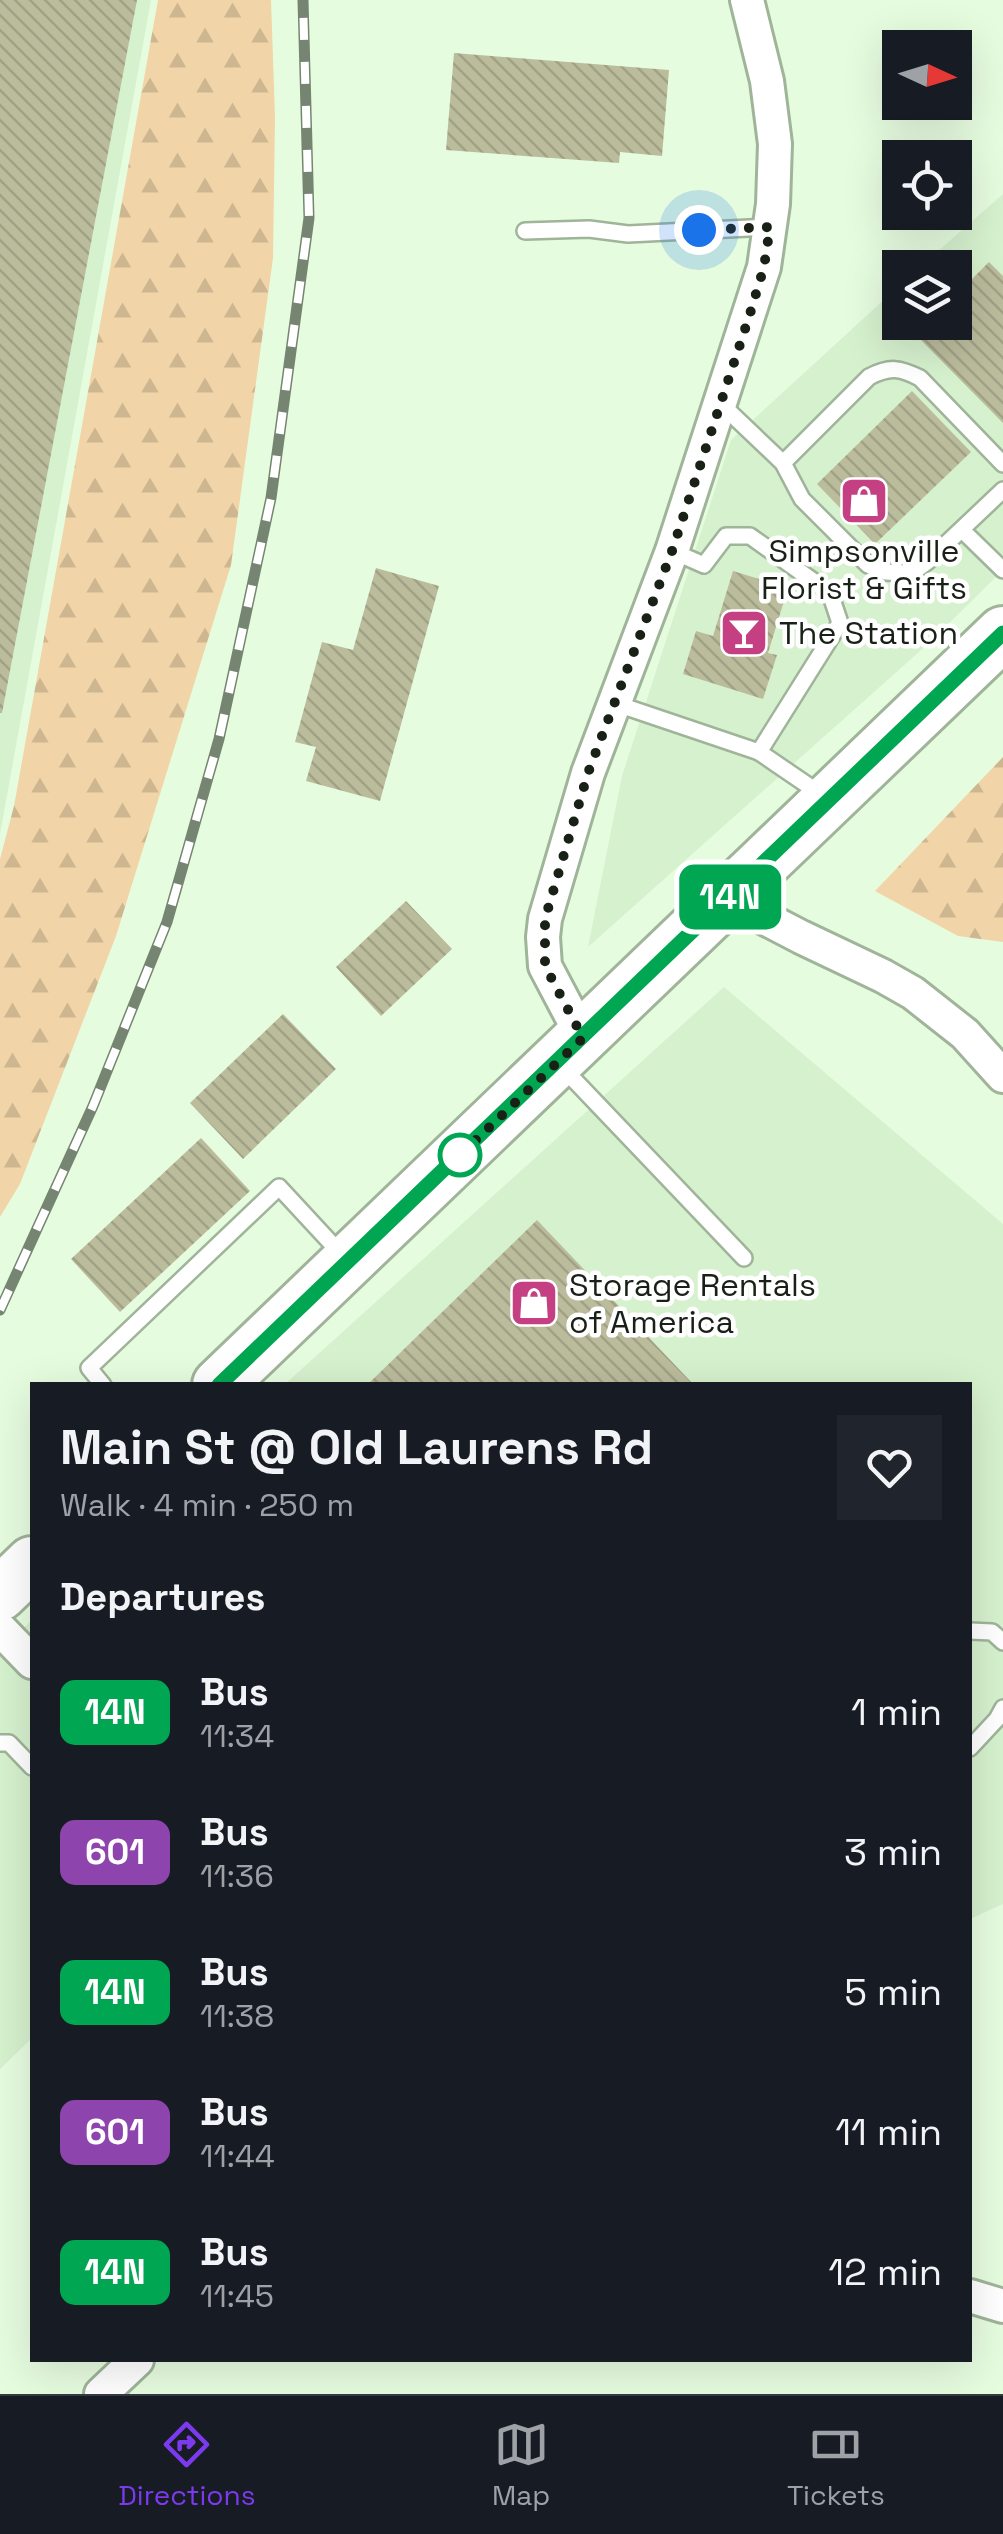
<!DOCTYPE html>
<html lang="en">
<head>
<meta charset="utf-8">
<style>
	body { margin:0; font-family:"Space Grotesk",sans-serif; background:#20242c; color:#f1f3f6; height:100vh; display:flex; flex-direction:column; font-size:38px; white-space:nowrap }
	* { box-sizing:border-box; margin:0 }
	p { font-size:32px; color:#9ea1a6 }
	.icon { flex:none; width:55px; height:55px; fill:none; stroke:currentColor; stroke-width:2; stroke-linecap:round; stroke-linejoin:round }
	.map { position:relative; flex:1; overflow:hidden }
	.sheet { position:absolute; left:30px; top:1382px; width:942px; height:980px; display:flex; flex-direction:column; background:#171b24; border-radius:0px; box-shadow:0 10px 40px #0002 }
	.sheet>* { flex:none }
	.badge { padding:0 20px; border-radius:15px; font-size:35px; line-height:65px }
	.needle { width:65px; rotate:94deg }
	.fabs { position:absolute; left:882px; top:30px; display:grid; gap:20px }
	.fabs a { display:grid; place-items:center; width:90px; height:90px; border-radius:0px; background:#171b24; box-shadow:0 10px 40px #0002; font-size:50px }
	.you { position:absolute; width:50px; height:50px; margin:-25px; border:8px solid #fff; border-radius:50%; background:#1a73e8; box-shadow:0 0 0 15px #1a73e833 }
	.map>.badge { position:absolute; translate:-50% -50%; box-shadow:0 0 0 5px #fff }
	h2 { padding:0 30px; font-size:38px; line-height:90px }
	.round { display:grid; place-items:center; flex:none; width:105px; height:105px; border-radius:0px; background:#20242c }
	.head { display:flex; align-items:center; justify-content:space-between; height:170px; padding:0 30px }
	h1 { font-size:48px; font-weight:800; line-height:75px }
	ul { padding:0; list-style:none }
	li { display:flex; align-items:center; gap:30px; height:140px; padding:0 30px }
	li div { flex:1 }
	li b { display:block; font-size:38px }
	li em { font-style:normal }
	li .badge { min-width:110px; font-weight:700; text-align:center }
	.tab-bar { display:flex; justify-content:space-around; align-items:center; height:140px; border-top:2px solid #363941; background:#171b24; font-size:28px; color:#9ea1a6 }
	.tab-bar a { display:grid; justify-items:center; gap:5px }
	.tab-bar .selected { color:#7c3aed }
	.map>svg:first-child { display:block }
</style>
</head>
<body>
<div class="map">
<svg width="1003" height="2394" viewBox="0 0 1003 2394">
	<defs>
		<pattern id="forest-firs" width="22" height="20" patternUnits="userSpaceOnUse" patternTransform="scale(2.5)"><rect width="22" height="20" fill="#f1d5a8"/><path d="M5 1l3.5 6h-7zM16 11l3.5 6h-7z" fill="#ceb790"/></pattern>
		<pattern id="building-back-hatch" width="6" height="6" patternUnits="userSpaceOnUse" patternTransform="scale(2.5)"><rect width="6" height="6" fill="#bbbc9c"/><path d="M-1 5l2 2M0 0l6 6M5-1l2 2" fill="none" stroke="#a0a186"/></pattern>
	</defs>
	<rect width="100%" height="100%" fill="#e6fcdf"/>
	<g fill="#d6f1ce">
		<path d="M0,0H151L0,834Z"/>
		<path d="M1003,194V570L929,643L588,947L622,776L731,440L900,285V322H955V268L920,267Z"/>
		<path d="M724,987L1003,1224V1904L970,1919V1385H284Z"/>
		<path d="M32,1620V2038L0,2069V1651Z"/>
	</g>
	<g fill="url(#forest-firs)">
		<path d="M158,0H271L275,117L273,258L231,565L116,936L20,1184L0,1217V859L14,806Z"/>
		<path d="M1003,757V942L958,936L875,891Z"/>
	</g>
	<g fill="url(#building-back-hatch)">
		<path d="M0,0H137L2,713H0Z"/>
		<path d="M454,53L669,70L662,156L620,152L619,163L446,150Z"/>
		<path d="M989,262L1003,276V423L916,335L928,322H955V296Z"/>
		<path d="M912,391L971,452L875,544L817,484Z"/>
		<path d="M376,568L439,586L380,801L306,781L316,747L295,742L322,642L353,650Z"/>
		<path d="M733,571L788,588L768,653L777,655L763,699L683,674L696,631L713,636Z"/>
		<path d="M406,901L452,949L381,1016L336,967Z"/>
		<path d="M283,1014L336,1069L243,1159L190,1103Z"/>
		<path d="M201,1138L250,1191L120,1312L71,1259Z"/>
		<path d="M537,1220L694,1385H367Z"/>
	</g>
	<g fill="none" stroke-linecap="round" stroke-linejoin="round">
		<g stroke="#9fb499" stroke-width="20">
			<g id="service">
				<path d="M525,231L589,229L628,234L770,227"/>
				<path d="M720,403L783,463L802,499L868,565L886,572L901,573L916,570L927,562L1003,490"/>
				<path d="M783,463L869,377C890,366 900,368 920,378L1003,464"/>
				<path d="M962,530L1003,570"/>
				<path d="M614,703L759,752L840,623L830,593L750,536H726L704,565L672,551"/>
				<path d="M759,752L822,795"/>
				<path d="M560,1065L744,1258"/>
				<path d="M103,1385L89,1368L279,1187L342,1255"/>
				<path d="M970,1631L992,1632L1003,1642"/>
				<path d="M0,1743H9L32,1767"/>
				<path d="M970,1748L997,1719L1003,1708"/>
			</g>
		</g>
		<g stroke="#9fb499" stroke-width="38">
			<g id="minor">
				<path d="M728,899L801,937L883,976L913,993L965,1034L1003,1076"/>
				<path d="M583,1038L545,966L543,937L545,919L588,773L672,551L764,267L773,204L775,144L767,81L747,0"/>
				<path d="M0,1629L32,1662"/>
				<path d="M970,2296L1003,2306"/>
				<path d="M101,2394L137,2360"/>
			</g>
		</g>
		<g stroke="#9fb499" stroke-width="58">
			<g id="primary">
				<path d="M219,1385L1003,633"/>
				<path d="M0,1594L32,1563"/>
			</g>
		</g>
		<use href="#service" stroke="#fff" stroke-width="15"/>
		<use href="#minor" stroke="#fff" stroke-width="32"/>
		<use href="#primary" stroke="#fff" stroke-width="52"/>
		<g stroke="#768572" stroke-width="11">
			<path id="rail" d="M0,1310L93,1106L167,922L219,739L271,498L309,218L303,0"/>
		</g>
		<use href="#rail" stroke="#fff" stroke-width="8" stroke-dasharray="22" stroke-linecap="butt"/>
	</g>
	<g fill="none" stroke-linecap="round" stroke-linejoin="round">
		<g stroke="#fff" stroke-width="22">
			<path id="line" d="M219,1385L1003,633"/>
		</g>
		<use href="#line" stroke="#00a651" stroke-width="15"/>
		<path stroke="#192117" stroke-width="10" stroke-dasharray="0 18" d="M460,1155L455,1160L583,1038L545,966V919L588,773L672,551L749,317L764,267L770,227L699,230"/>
	</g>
	<defs>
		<g id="shop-square" transform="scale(2.5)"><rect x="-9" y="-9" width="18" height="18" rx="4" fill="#c54083" stroke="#fff"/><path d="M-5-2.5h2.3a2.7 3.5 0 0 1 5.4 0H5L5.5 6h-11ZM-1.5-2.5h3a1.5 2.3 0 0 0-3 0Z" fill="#fff"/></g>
		<g id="bar-square" transform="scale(2.5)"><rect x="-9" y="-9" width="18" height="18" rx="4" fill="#c54083" stroke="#fff"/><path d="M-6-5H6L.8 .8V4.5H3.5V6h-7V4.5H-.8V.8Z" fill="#fff"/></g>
	</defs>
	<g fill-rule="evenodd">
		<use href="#shop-square" x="864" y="501"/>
		<use href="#bar-square" x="744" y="633"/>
		<use href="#shop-square" x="534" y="1303"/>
	</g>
	<circle fill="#fff" stroke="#00a651" stroke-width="5" cx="460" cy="1155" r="20"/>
	<g text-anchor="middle" stroke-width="9" stroke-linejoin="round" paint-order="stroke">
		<g font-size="32" fill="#192117" stroke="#fff" text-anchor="start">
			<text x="864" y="562" text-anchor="middle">Simpsonville<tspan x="864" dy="37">Florist &amp; Gifts</tspan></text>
			<text x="779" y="644">The Station</text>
			<text x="569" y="1296">Storage Rentals<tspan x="569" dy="37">of America</tspan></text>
		</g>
	</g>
</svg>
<div class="fabs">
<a><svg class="needle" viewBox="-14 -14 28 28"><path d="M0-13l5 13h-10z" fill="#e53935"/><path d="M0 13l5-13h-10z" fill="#9ea1a6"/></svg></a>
<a><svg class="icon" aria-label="locate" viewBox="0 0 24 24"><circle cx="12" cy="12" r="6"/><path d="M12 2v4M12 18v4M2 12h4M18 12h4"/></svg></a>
<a><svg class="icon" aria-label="layers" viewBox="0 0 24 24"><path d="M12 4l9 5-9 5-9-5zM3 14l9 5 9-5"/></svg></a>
</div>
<div class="you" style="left:699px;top:230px"></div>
<b class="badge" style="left:730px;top:897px;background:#00a651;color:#fff">14N</b>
<section class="sheet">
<div class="head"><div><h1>Main St @ Old Laurens Rd</h1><p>Walk · 4 min · 250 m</p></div><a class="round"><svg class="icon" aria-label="heart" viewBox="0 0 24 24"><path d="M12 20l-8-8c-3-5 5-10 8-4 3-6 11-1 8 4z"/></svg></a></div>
<h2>Departures</h2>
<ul>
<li><span class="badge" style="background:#00a651;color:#fff">14N</span><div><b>Bus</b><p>11:34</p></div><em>1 min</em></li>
<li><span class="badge" style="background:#8e44ad;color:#fff">601</span><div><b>Bus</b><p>11:36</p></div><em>3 min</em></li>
<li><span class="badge" style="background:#00a651;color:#fff">14N</span><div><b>Bus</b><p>11:38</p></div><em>5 min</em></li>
<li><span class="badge" style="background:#8e44ad;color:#fff">601</span><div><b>Bus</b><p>11:44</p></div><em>11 min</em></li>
<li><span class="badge" style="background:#00a651;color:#fff">14N</span><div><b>Bus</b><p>11:45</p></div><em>12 min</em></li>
</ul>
</section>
</div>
<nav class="tab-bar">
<a class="selected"><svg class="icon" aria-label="directions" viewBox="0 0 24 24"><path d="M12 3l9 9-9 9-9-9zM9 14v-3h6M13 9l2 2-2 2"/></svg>Directions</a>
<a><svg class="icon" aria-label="map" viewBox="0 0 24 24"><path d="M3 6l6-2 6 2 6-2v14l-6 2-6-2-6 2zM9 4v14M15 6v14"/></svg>Map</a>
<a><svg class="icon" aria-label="tickets" viewBox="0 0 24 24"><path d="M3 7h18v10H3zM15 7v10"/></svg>Tickets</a>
</nav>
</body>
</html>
